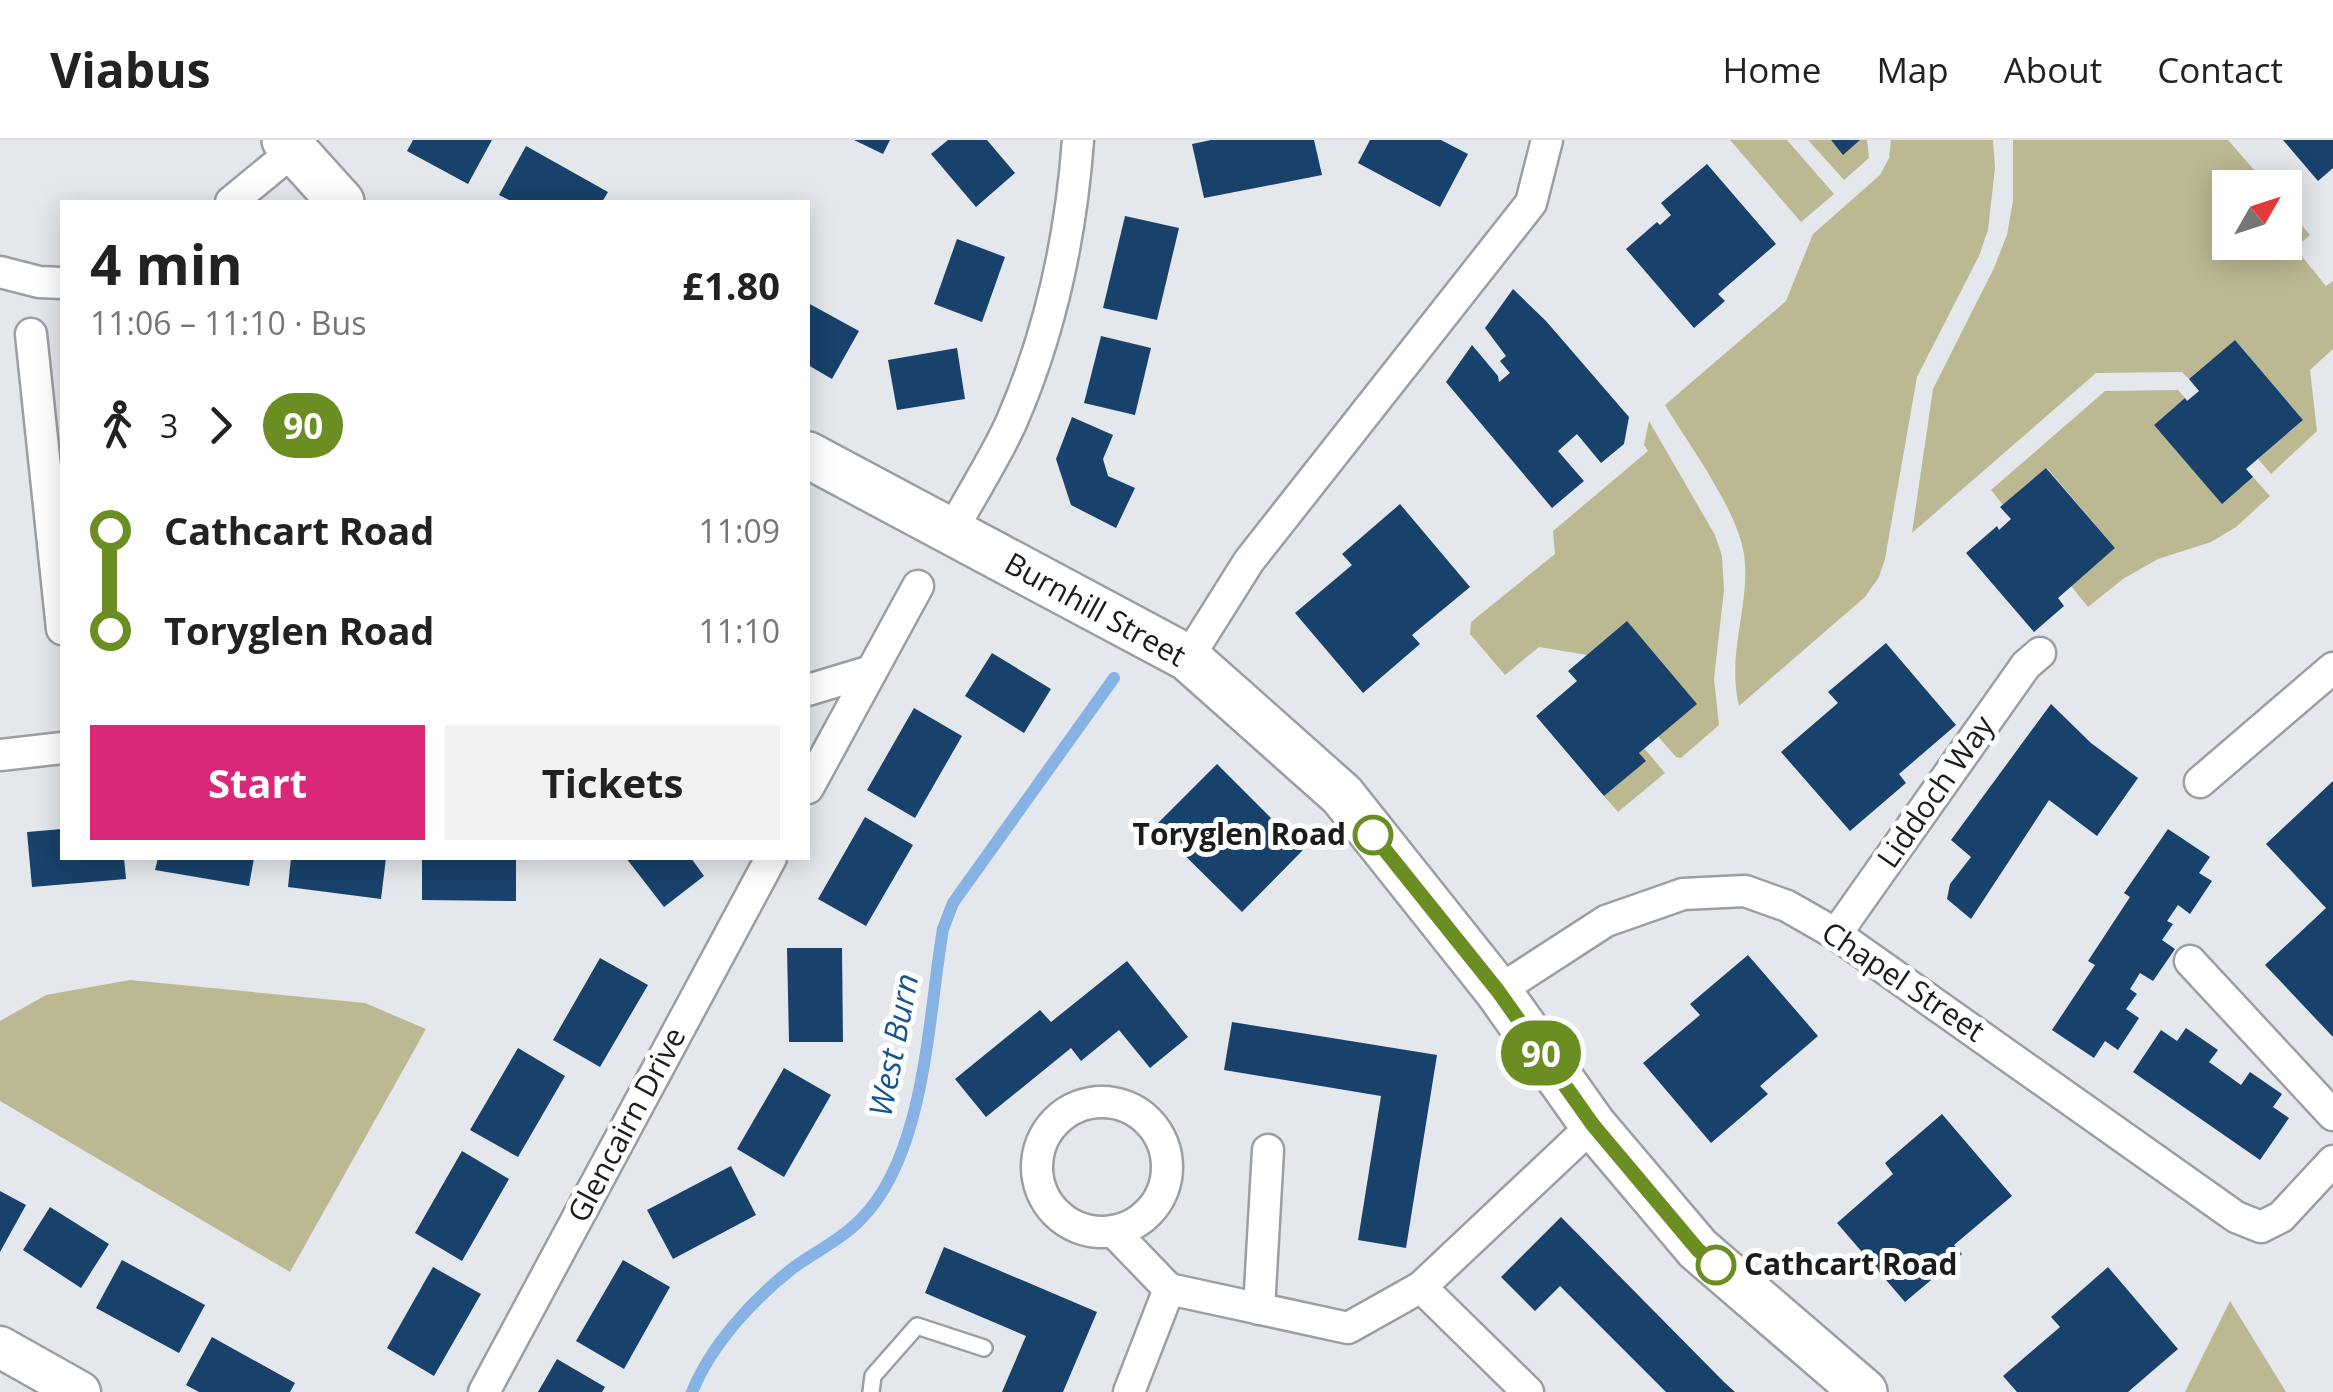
<!DOCTYPE html>
<html lang="en">
<head>
<meta charset="utf-8">
<style>
	body { margin:0; font-family:"Open Sans",sans-serif; background:#f2f2f2; color:#222; height:100vh; display:flex; flex-direction:column; font-size:38px; white-space:nowrap }
	* { box-sizing:border-box; margin:0 }
	p { font-size:32px; color:#767676 }
	.icon { flex:none; width:55px; height:55px; fill:none; stroke:currentColor; stroke-width:2; stroke-linecap:round; stroke-linejoin:round }
	.map { position:relative; flex:1; overflow:hidden }
	.drawer { position:absolute; left:60px; top:60px; width:750px; height:660px; display:flex; flex-direction:column; background:#fff; border-radius:0px; box-shadow:0 5px 25px #0003 }
	.drawer>* { flex:none }
	.badge { padding:0 20px; border-radius:32px; font-size:35px; line-height:65px }
	.needle { width:65px; rotate:51deg }
	.fabs { position:absolute; left:2212px; top:30px; display:grid; gap:20px }
	.fabs a { display:grid; place-items:center; width:90px; height:90px; border-radius:0px; background:#fff; box-shadow:0 5px 25px #0003; font-size:50px }
	.map>.badge { position:absolute; translate:-50% -50%; box-shadow:0 0 0 5px #fff }
	.legs { display:flex; align-items:center; gap:15px; height:110px; padding:0 30px; font-size:32px }
	.legs p { margin-inline-start:auto }
	.overview { display:flex; align-items:center; justify-content:space-between; height:170px; padding:0 30px }
	h1 { font-size:55px; font-weight:700; line-height:75px }
	.cta { display:flex; gap:20px; margin-top:auto; padding:20px 30px }
	.cta a { flex:1; height:115px; border-radius:0px; background:#db2777; color:#fff; font-size:40px; font-weight:700; line-height:115px; text-align:center }
	.cta a+a { background:#f2f2f2; color:#222 }
	ul { padding:0 30px; list-style:none }
	li { display:flex; align-items:center; gap:35px; height:100px; font-size:38px }
	li i { display:grid; place-items:center; width:15px; height:100%; margin:0 12px; background:currentColor }
	li i::after { content:''; width:25px; height:25px; margin:-12px; border:8px solid; border-radius:50%; background:#fff }
	li p { margin-inline-start:auto }
	li:first-child i { background:linear-gradient(#0000 50%,currentColor 0) }
	li:last-child i { background:linear-gradient(currentColor 50%,#0000 0) }
	header { display:flex; align-items:center; gap:60px; box-sizing:border-box; height:140px; padding:0 50px; background:#fff; border-bottom:2px solid #e0e0e0 }
	header strong { font-size:48px }
	nav { display:flex; gap:55px; margin-inline-start:auto; font-size:35px }
	.map>svg:first-child { display:block }
</style>
</head>
<body>
<header>
<strong>Viabus</strong>
<nav><a>Home</a><a>Map</a><a>About</a><a>Contact</a></nav>
</header>
<div class="map">
<svg width="2333" height="1252" viewBox="0 0 2333 1252">
	<rect width="100%" height="100%" fill="#e4e8ec"/>
	<g fill="#bcb892">
		<path d="M1730,0H1787L1834,54L1801,82Z"/>
		<path d="M1808,0H1831L1843,14L1860,0H1867L1869,18L1844,40Z"/>
		<path d="M1891,0H1993L1995,28L1988,90L1979,116L1917,237L1885,419L1879,437L1865,457L1739,566C1726,511 1751,466 1744,414C1737,369 1689,305 1665,265L1786,161L1813,94L1880,35L1889,18Z"/>
		<path d="M2013,0H2228L2269,47L2230,48V102H2285V66L2310,95L2295,108L2326,146L2333,141V209L2310,230L2317,291L2271,334L2258,319L2303,280L2235,200L2189,239L2182,232L2096,233L1912,393L1933,249L1994,128L2007,95L2013,61Z"/>
		<path d="M2178,250L2185,258L2154,285L2222,363L2253,337L2270,356L2236,387L2211,402L2158,419L2123,439L2088,467L2071,446L2115,408L2047,328L2003,365L1991,350L2105,251Z"/>
		<path d="M1649,281L1715,395L1722,416L1724,450L1714,539L1719,585L1681,618L1676,617L1587,515L1539,507L1505,535L1470,494L1471,482L1555,414L1553,391L1648,311L1644,305Z"/>
		<path d="M1644,608L1665,633L1618,672L1604,656L1645,621L1639,613Z"/>
		<path d="M130,840L365,863L426,889L290,1132L0,961V881L46,855Z"/>
		<path d="M2230,1161L2286,1252H2185Z"/>
	</g>
	<g fill="none" stroke-linecap="round" stroke-linejoin="round">
		<path stroke="#86b3e3" stroke-width="12" d="M692,1252C711,1205 753,1159 793,1128C815,1112 842,1099 861,1079C926,1014 928,876 943,789L953,763L1114,538"/>
	</g>
	<g fill="#18426b">
		<path d="M413,0H492L468,44L407,11Z"/>
		<path d="M854,0H890L883,14Z"/>
		<path d="M948,0H987L1015,33L976,67L931,14Z"/>
		<path d="M1211,0H1314L1322,35L1204,58L1192,4Z"/>
		<path d="M1370,0H1441L1468,14L1440,67L1358,23Z"/>
		<path d="M1831,0H1860L1843,15Z"/>
		<path d="M2283,0H2333V28L2318,41Z"/>
		<path d="M526,6L608,52L602,62H513L499,55Z"/>
		<path d="M1707,24L1776,104L1718,154L1725,161L1694,188L1626,109L1657,82L1660,85L1671,75L1661,63Z"/>
		<path d="M1125,76L1179,88L1157,180L1103,168Z"/>
		<path d="M957,99L1005,117L982,182L934,164Z"/>
		<path d="M1513,149L1546,181L1629,277L1624,304L1601,323L1577,294L1558,311L1584,341L1552,368L1446,242L1472,205L1498,236L1499,242L1510,233L1500,221L1506,216L1485,188Z"/>
		<path d="M808,163L859,191L832,239L808,225Z"/>
		<path d="M1101,196L1151,208L1135,275L1084,263Z"/>
		<path d="M2235,200L2303,280L2246,329L2253,337L2222,364L2154,285L2185,258L2187,261L2199,251L2189,239Z"/>
		<path d="M957,208L965,259L897,270L888,220Z"/>
		<path d="M1072,277L1113,295L1103,319L1108,336L1135,348L1116,388L1071,365L1056,319Z"/>
		<path d="M2046,328L2115,408L2058,458L2064,466L2034,492L1966,413L1997,386L1999,390L2011,379L2000,367Z"/>
		<path d="M1400,364L1470,447L1412,495L1420,504L1363,553L1295,473L1352,425L1342,414Z"/>
		<path d="M1627,481L1697,564L1639,613L1646,621L1604,656L1536,576L1577,541L1568,531Z"/>
		<path d="M1886,503L1956,585L1899,634L1906,643L1850,691L1781,612L1838,563L1828,552Z"/>
		<path d="M992,513L1051,549L1024,593L965,556Z"/>
		<path d="M2051,564L2091,603L2138,638L2097,696L2049,660L1971,779L1947,759L1950,744L1971,717L1951,700Z"/>
		<path d="M914,568L962,596L915,678L867,650Z"/>
		<path d="M1217,624L1303,710L1242,772L1155,686Z"/>
		<path d="M2333,641V897L2265,825L2326,768L2266,704Z"/>
		<path d="M865,677L913,705L866,786L818,759Z"/>
		<path d="M62,689V718H124L126,739L32,747L27,692Z"/>
		<path d="M2168,689L2210,717L2199,733L2212,741L2190,774L2178,765L2167,781L2173,784L2162,800L2175,809L2153,841L2140,833L2130,849L2137,854L2126,869L2139,878L2118,910L2105,901L2094,918L2052,890L2095,825L2088,821L2130,757L2124,753Z"/>
		<path d="M158,718H254L249,746L155,730Z"/>
		<path d="M291,718H386L381,759L288,747Z"/>
		<path d="M422,718H516V761L422,760Z"/>
		<path d="M626,718H691L704,736L664,767Z"/>
		<path d="M787,808H842L843,902H789Z"/>
		<path d="M1748,815L1818,896L1760,946L1768,954L1711,1003L1643,923L1700,875L1690,864Z"/>
		<path d="M600,818L648,845L600,927L553,900Z"/>
		<path d="M1127,821L1188,897L1150,928L1119,890L1081,921L1071,908L986,977L955,939L1040,870L1051,882Z"/>
		<path d="M1232,882L1437,915L1406,1108L1358,1100L1381,956L1224,930Z"/>
		<path d="M2186,888L2218,910L2209,922L2241,945L2250,932L2282,954L2273,967L2289,978L2260,1020L2133,932L2161,890L2177,901Z"/>
		<path d="M518,908L565,936L518,1017L470,990Z"/>
		<path d="M784,928L831,955L784,1037L737,1009Z"/>
		<path d="M1942,974L2012,1056L1954,1105L1962,1114L1905,1162L1837,1083L1893,1034L1885,1023Z"/>
		<path d="M462,1011L509,1039L462,1121L415,1093Z"/>
		<path d="M731,1026L756,1075L673,1119L647,1070Z"/>
		<path d="M0,1051L26,1065L0,1112Z"/>
		<path d="M50,1067L109,1104L81,1148L23,1110Z"/>
		<path d="M1561,1077L1724,1242L1735,1252H1666L1560,1146L1535,1171L1501,1137Z"/>
		<path d="M944,1107L1097,1172L1063,1252H1002L1026,1196L925,1153Z"/>
		<path d="M122,1120L205,1165L179,1213L96,1168Z"/>
		<path d="M623,1120L670,1147L624,1229L576,1201Z"/>
		<path d="M433,1127L481,1154L434,1236L387,1208Z"/>
		<path d="M2108,1127L2178,1209L2128,1252H2017L2003,1236L2060,1187L2051,1177Z"/>
		<path d="M212,1197L295,1243L290,1252H199L186,1245Z"/>
		<path d="M557,1219L605,1247L602,1252H538Z"/>
	</g>
	<g fill="none" stroke-linecap="round" stroke-linejoin="round">
		<g stroke="#9b9fa3" stroke-width="20">
			<path id="service" d="M871,1252L873,1236L917,1186L984,1208"/>
		</g>
		<g stroke="#9b9fa3" stroke-width="35">
			<g id="minor">
				<path d="M231,62L292,12"/>
				<path d="M0,132L39,142L62,143"/>
				<path d="M31,194L62,489"/>
				<path d="M952,391C971,355 994,320 1011,283C1050,194 1071,96 1078,0"/>
				<path d="M1188,518L1249,421L1531,63L1547,0"/>
				<path d="M808,550L871,531"/>
				<path d="M0,615L62,608"/>
				<path d="M2200,642L2333,528"/>
				<path d="M808,648L918,446"/>
				<path d="M1836,794L2026,525L2040,513"/>
				<path d="M2190,821L2333,975"/>
				<path d="M1498,851L1606,781L1683,754L1745,751L1787,766L1836,794L2236,1077L2261,1087L2281,1077L2333,1021"/>
				<circle cx="1102" cy="1027" r="65"/>
				<path d="M1113,1091L1169,1149L1348,1188L1421,1147L1593,985"/>
				<path d="M1421,1147L1528,1252"/>
				<path d="M1259,1169L1268,1010"/>
				<path d="M484,1252L771,718"/>
				<path d="M1129,1252L1169,1149"/>
			</g>
		</g>
		<g stroke="#9b9fa3" stroke-width="45">
			<path id="tertiary" d="M0,1207L80,1252"/>
		</g>
		<g stroke="#9b9fa3" stroke-width="50">
			<g id="secondary">
				<path d="M285,0L341,62"/>
				<path d="M808,315L1188,518L1342,655L1498,851L1593,985L1698,1109L1864,1252"/>
			</g>
		</g>
		<use href="#service" stroke="#fff" stroke-width="15"/>
		<use href="#minor" stroke="#fff" stroke-width="30"/>
		<use href="#tertiary" stroke="#fff" stroke-width="40"/>
		<use href="#secondary" stroke="#fff" stroke-width="45"/>
	</g>
	<g fill="none" stroke-linecap="round" stroke-linejoin="round">
		<g stroke="#fff" stroke-width="22">
			<path id="line-1" d="M1373,695L1498,851L1593,985L1698,1110L1716,1125"/>
		</g>
		<use href="#line-1" stroke="#6b8e23" stroke-width="15"/>
	</g>
	<g fill="#fff" stroke="#6b8e23" stroke-width="5">
		<circle cx="1373" cy="695" r="18"/>
		<circle cx="1716" cy="1125" r="18"/>
	</g>
	<g text-anchor="middle" stroke-width="10" stroke-linejoin="round" paint-order="stroke">
		<g font-size="30" fill="#1a1b1d" stroke="#fff">
			<text transform="translate(1095 470) rotate(29)" y="10">Burnhill Street</text>
			<text transform="translate(1936 652) rotate(-55)" y="10">Liddoch Way</text>
			<text transform="translate(1903 842) rotate(34)" y="10">Chapel Street</text>
			<text transform="translate(627 985) rotate(-62)" y="10">Glencairn Drive</text>
		</g>
		<g font-size="30" font-weight="bold" fill="#1a1b1d" stroke="#fff" text-anchor="end">
			<text x="1346" y="705">Toryglen Road</text>
			<text x="1744" y="1135" text-anchor="start">Cathcart Road</text>
		</g>
		<g font-size="32" font-style="italic" fill="#13558f" stroke="#fff">
			<text transform="translate(894 905) rotate(-79)" y="11">West Burn</text>
		</g>
	</g>
</svg>
<div class="fabs">
<a><svg class="needle" viewBox="-14 -14 28 28"><path d="M0-13l5 13h-10z" fill="#e53935"/><path d="M0 13l5-13h-10z" fill="#767676"/></svg></a>
</div>
<b class="badge" style="left:1541px;top:913px;background:#6b8e23;color:#fff">90</b>
<section class="drawer">
<div class="overview"><div><h1>4 min</h1><p>11:06 – 11:10 · Bus</p></div><b>£1.80</b></div>
<div class="legs"><svg class="icon" aria-label="walk" viewBox="0 0 24 24"><circle cx="13" cy="4" r="2"/><path d="M13 8l-2 6 4 7M11 14l-3 7M7 12l3-4h3l4 4"/></svg>3<svg class="icon" aria-label="forward" viewBox="0 0 24 24"><path d="M9 5l7 7-7 7"/></svg><b class="badge" style="background:#6b8e23;color:#fff">90</b></div>
<ul>
<li><i style="color:#6b8e23"></i><b>Cathcart Road</b><p>11:09</p></li>
<li><i style="color:#6b8e23"></i><b>Toryglen Road</b><p>11:10</p></li>
</ul>
<div class="cta"><a>Start</a><a>Tickets</a></div>
</section>
</div>
</body>
</html>
